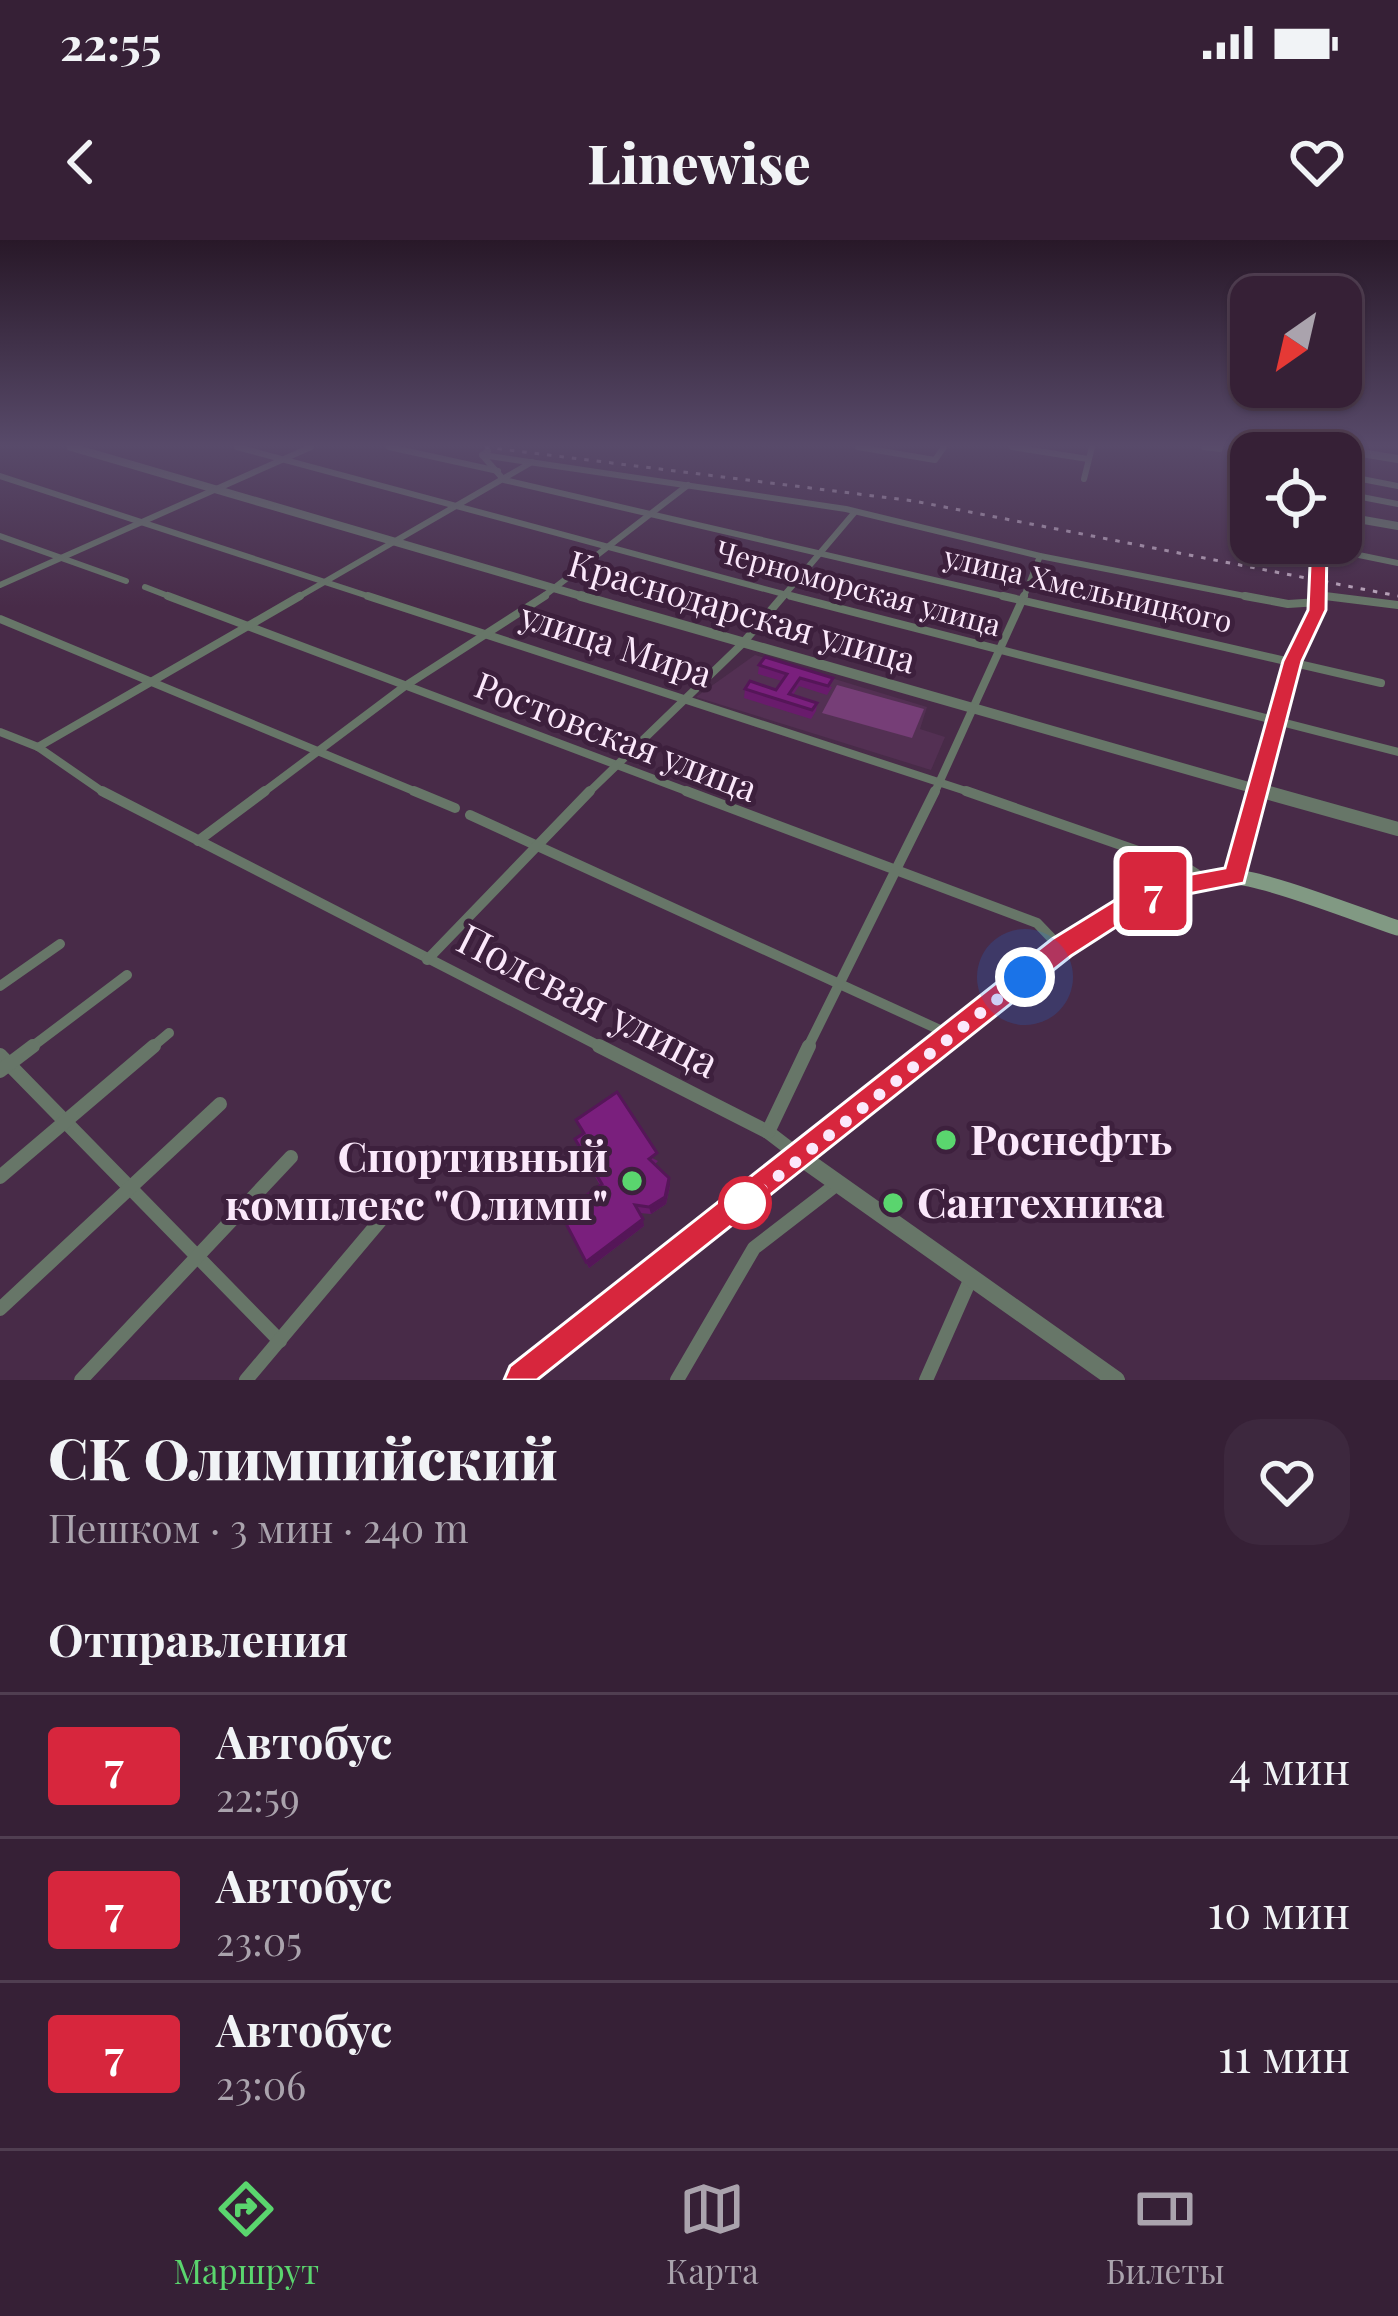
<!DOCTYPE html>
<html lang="ru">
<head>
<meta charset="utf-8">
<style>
	body { margin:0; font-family:"Playfair Display",serif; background:#3d283e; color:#f1f3f6; height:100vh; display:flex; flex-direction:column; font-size:45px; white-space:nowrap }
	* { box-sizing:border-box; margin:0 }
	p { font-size:39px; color:#aaa3ad }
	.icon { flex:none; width:66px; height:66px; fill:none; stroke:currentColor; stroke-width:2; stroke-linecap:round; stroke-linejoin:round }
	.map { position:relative; height:1140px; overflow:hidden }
	.panel { display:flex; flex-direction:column; background:#362036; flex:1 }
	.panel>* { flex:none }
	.badge { padding:0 24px; border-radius:9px; font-size:42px; line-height:78px }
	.needle { width:78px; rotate:214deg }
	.tools { position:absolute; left:1230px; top:36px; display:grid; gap:24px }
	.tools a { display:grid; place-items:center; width:132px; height:132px; border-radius:24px; background:#362036; box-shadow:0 3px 9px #0004,0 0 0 3px #503e51; font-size:60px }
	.you { position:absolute; width:60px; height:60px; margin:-30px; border:9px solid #fff; border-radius:50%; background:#1a73e8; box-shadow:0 0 0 18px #1a73e833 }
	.map>.badge { position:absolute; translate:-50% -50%; box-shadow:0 0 0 6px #fff }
	h2 { padding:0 48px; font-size:45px; line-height:108px }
	.round { display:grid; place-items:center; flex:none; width:126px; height:126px; border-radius:36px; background:#3d283e }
	.headline { display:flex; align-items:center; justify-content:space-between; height:204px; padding:0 48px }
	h1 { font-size:57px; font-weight:800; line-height:90px }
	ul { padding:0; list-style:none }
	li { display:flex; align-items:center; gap:36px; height:144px; padding:0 48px; border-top:3px solid #503e51 }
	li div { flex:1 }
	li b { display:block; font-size:45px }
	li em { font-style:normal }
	li .badge { min-width:132px; font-weight:700; text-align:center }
	.status { display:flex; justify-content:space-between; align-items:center; height:84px; padding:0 60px; background:#362036; direction:ltr }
	.status svg { height:33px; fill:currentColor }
	header { display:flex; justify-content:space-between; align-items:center; height:156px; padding:0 48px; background:#362036; font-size:54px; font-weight:800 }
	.tab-bar { display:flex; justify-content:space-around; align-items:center; height:168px; border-top:3px solid #503e51; background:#362036; font-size:33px; color:#aaa3ad }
	.tab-bar a { display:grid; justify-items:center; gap:6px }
	.tab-bar .current { color:#5ad56e }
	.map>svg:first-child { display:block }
</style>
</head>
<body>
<div class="status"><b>22:55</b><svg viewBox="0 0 49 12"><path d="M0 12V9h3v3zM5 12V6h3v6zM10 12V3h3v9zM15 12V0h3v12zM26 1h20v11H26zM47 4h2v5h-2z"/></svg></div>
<header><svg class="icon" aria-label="back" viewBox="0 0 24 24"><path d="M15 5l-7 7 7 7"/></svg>Linewise<svg class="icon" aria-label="heart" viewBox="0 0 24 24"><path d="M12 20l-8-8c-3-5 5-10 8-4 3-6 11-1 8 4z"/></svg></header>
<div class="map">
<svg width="1398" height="1140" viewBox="0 0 1398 1140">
	<rect width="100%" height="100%" fill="#482b48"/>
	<path fill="#533053" d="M755,415L927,467L920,489L945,497L931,530L696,457Z"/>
	<path fill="#763e77" d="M837,445L924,469L912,498L822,473Z"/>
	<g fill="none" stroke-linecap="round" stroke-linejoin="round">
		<g stroke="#677668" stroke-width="6">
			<path d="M237,207L802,359"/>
			<path d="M389,207L498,231"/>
			<path d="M858,207L935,220L944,207"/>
			<path d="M1012,207L1088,219"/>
			<path d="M1204,207L1220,209"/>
			<path d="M488,211L482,215L504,240L1016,359"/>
			<path d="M482,215L846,269L1040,316L1260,359"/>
			<path d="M1341,235L1398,246"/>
			<path d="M0,236L377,359"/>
			<path d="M1084,239L1092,207"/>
			<path d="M1341,253L1398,264"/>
			<path d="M0,296L126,341"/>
			<path d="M1320,307L1398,323"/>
			<path d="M0,345L311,207"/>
			<path d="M145,347L176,359"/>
			<path d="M1320,355L1348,359"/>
			<path d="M295,359L532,222"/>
			<path d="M540,359L688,245"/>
			<path d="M781,359L854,273"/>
			<path d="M1023,359L1040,316"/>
		</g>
		<g stroke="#677668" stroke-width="8">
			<path d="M168,356L694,554"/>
			<path d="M368,356L975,554"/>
			<path d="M791,356L1398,512"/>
			<path d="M1003,356L1381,443"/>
			<path d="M1245,356L1288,364L1319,362"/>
			<path d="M1325,356L1398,365"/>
			<path d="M0,379L421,554"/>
			<path d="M0,492L38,507L106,554"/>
			<path d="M38,507L300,356"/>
			<path d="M261,554L405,446L545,356"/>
			<path d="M587,554L742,404L783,356"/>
			<path d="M934,554L1024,356"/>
		</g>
		<g stroke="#677668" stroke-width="10">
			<path d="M102,551L605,809"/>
			<path d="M414,551L455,568"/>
			<path d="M686,551L1037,683L1061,708"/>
			<path d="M966,551L1187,628L1206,640"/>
			<path d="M470,575L951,795"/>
			<path d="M198,601L265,551"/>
			<path d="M427,720L590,551"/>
			<path d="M0,746L60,704"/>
			<path d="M29,809L127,735"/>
			<path d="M150,809L169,793"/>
			<path d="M807,809L935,551"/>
		</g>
		<g stroke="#677668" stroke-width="14">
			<path d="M599,806L768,892L802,918"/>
			<path d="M0,815L280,1101"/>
			<path d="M0,831L33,806"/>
			<path d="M768,892L809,806"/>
			<path d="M0,937L154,806"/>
			<path d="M0,1069L220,864"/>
			<path d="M81,1140L291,917"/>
			<path d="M246,1140L385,975"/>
			<path d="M677,1140L754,1008L837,944"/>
			<path d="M926,1140L971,1038"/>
		</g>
		<g stroke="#677668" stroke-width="8">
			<path d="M71,207L591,359"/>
			<path d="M1337,209L1398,219"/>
			<path d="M1341,276L1398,286"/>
		</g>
		<path stroke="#677668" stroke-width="10" d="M581,356L1273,554"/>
		<path stroke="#677668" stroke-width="14" d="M1262,551L1398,589"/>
		<path stroke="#677668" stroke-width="18" d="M802,918L1116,1140"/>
		<g stroke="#819983" stroke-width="9">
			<path d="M1335,213L1337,207"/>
			<path d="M1318,359L1320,303"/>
		</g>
		<path stroke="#819983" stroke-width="12" d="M1257,554L1293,421L1317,370L1318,356"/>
		<g stroke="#819983" stroke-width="15">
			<path d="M1235,636L1258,551"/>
			<path d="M935,809C1021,740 1116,640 1232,637C1260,636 1364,677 1398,688"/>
		</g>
		<path stroke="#819983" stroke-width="20" d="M523,1140L939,806"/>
		<path stroke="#bea8be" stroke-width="3" stroke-dasharray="4.5 8" stroke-linecap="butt" d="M485,207L914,261L1398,356"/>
	</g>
	<g fill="#691b6c">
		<path d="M759,425L832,447L827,455L799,446L793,455L817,463L816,471L811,479L744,458L745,449L776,450L782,441L758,434Z"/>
		<path d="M576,880L658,921L655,924L670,946L666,964L651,974L639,973L644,986L589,1028L561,974L600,945L578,908L575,899L583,894Z"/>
	</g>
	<g fill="#551658">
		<path d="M669,938L670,946L666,964L651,974L649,967Z"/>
		<path d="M643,979L644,986L589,1028L586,1022Z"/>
	</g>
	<g fill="#7a1f7d" stroke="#551658" stroke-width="3">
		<path d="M765,417L833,438L828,446L800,438L789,454L817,463L812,470L745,449L750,441L776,450L787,434L759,425Z"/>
		<path d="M617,852L657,913L649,919L669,938L665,957L649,967L635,965L643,979L586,1022L561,974L602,944L575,899L584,893L576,880Z"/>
	</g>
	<linearGradient id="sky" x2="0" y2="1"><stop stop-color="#281828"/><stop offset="0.56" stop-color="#584a6a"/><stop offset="1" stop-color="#584a6a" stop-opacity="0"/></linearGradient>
	<rect width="1398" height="367" fill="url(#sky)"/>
	<path fill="#d7263d" stroke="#fff" stroke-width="3" d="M1319,298L1327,303L1326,370L1302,421L1244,643L1158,660L1071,716L537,1140H504L510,1126L1052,699L1143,643L1225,628L1283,421L1308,370L1311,303Z"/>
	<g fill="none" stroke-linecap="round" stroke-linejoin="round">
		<path stroke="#fbe8fb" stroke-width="12" stroke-dasharray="0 21.6" d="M745,963L1025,737"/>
	</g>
	<g fill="#5ad56e" stroke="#3d203d" stroke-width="4.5">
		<circle cx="946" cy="900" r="12"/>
		<circle cx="632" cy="941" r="12"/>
		<circle cx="893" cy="963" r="12"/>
	</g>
	<circle fill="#fff" stroke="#d7263d" stroke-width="6" cx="745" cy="963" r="24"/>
	<g text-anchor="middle" stroke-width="10" stroke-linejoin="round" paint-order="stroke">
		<g font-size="30" fill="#fbe8fb" stroke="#3d203d">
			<text transform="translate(858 349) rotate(15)" y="10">Черноморская улица</text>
			<text transform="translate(1088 350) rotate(13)" y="10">улица Хмельницкого</text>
		</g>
		<g font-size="36" fill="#fbe8fb" stroke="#3d203d">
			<text transform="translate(742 372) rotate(16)" y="13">Краснодарская улица</text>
			<text transform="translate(616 405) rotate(18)" y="13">улица Мира</text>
			<text transform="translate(616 497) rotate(21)" y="13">Ростовская улица</text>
		</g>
		<g font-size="42" fill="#fbe8fb" stroke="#3d203d">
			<text transform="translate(588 761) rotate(27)" y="15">Полевая улица</text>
		</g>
		<g font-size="42" font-weight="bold" fill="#fbe8fb" stroke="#3d203d" text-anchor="start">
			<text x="970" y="915">Роснефть</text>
			<text x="608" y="932" text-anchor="end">Спортивный<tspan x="608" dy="48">комплекс "Олимп"</tspan></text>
			<text x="917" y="978">Сантехника</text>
		</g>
	</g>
</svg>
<div class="tools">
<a><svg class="needle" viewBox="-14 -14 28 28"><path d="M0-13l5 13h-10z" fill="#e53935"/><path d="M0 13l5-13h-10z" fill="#aaa3ad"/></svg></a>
<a><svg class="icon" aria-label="locate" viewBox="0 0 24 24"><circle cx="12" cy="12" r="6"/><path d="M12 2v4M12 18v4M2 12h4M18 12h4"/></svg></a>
</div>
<div class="you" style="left:1025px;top:737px"></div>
<b class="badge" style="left:1153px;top:651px;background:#d7263d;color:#fff">7</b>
</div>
<section class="panel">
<div class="headline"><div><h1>СК Олимпийский</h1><p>Пешком · 3 мин · 240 m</p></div><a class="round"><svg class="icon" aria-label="heart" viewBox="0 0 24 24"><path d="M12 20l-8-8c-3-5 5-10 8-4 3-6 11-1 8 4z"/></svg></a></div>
<h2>Отправления</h2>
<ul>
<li><span class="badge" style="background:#d7263d;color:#fff">7</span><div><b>Автобус</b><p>22:59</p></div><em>4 мин</em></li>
<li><span class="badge" style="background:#d7263d;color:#fff">7</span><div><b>Автобус</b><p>23:05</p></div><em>10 мин</em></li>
<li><span class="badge" style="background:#d7263d;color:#fff">7</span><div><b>Автобус</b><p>23:06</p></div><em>11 мин</em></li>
</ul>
</section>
<nav class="tab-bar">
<a class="current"><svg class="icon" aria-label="directions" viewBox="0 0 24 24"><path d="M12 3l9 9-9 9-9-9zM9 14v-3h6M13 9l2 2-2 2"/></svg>Маршрут</a>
<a><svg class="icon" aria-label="map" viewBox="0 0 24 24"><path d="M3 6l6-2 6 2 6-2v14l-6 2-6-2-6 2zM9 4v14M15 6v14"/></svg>Карта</a>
<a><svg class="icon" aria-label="tickets" viewBox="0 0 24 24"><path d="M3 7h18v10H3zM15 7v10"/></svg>Билеты</a>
</nav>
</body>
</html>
